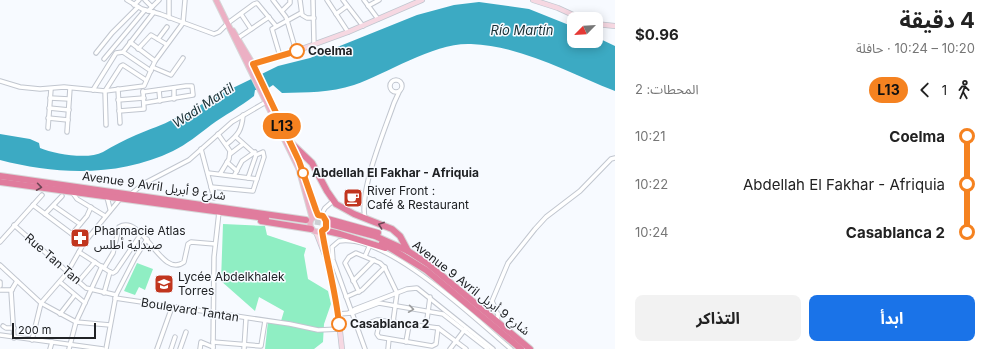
<!DOCTYPE html>
<html lang="ar">
<head>
<meta charset="utf-8">
<style>
	body { margin:0; font-family:Inter,"Noto Sans Arabic",sans-serif; background:#f2f2f2; color:#222; direction:rtl; height:100vh; display:flex; flex-direction:column; font-size:15px; white-space:nowrap }
	* { box-sizing:border-box; margin:0 }
	p { font-size:13px; color:#767676 }
	.icon { flex:none; width:22px; height:22px; fill:none; stroke:currentColor; stroke-width:2; stroke-linecap:round; stroke-linejoin:round }
	.map { position:relative; flex:1; overflow:hidden; direction:ltr }
	.sheet { display:flex; flex-direction:column; background:#fff; width:380px }
	.sheet>* { flex:none }
	.badge { padding:0 8px; border-radius:13px; font-size:14px; line-height:26px }
	.needle { width:26px; rotate:246deg }
	.tools { position:absolute; left:567px; top:12px; display:grid; gap:8px }
	.tools a { display:grid; place-items:center; width:36px; height:36px; border-radius:8px; background:#fff; box-shadow:0 2px 10px #0003; font-size:20px }
	.scale { position:absolute; left:12px; bottom:10px; width:84px; box-sizing:border-box; padding-left:4px; border:2px solid #202225; border-top:0; font-size:11px; line-height:14px; white-space:nowrap; color:#202225; -webkit-text-stroke:3px #f7faff; paint-order:stroke }
	.map>.badge { position:absolute; translate:-50% -50%; box-shadow:0 0 0 2px #fff }
	.legs { display:flex; align-items:center; gap:6px; height:44px; padding:0 20px; font-size:13px }
	.legs p { margin-inline-start:auto }
	.headline { display:flex; align-items:center; justify-content:space-between; height:68px; padding:0 20px }
	h1 { font-size:22px; font-weight:700; line-height:30px }
	.cta { display:flex; gap:8px; margin-top:auto; padding:8px 20px }
	.cta a { flex:1; height:46px; border-radius:8px; background:#1a73e8; color:#fff; font-size:16px; font-weight:700; line-height:46px; text-align:center }
	.cta a+a { background:#f2f2f2; color:#222 }
	ul { padding:0 20px; list-style:none }
	li { display:flex; align-items:center; gap:14px; height:48px; font-size:15px }
	li i { display:grid; place-items:center; width:6px; height:100%; margin:0 5px; background:currentColor }
	li i::after { content:''; width:10px; height:10px; margin:-5px; border:3px solid; border-radius:50%; background:#fff }
	li p { margin-inline-start:auto }
	li:first-child i { background:linear-gradient(#0000 50%,currentColor 0) }
	li:last-child i { background:linear-gradient(currentColor 50%,#0000 0) }
	main { display:flex; flex:1; min-height:0 }
	.map>svg:first-child { display:block }
</style>
</head>
<body>
<main>
<section class="sheet">
<div class="headline"><div><h1>4 دقيقة</h1><p>10:20 – 10:24 · حافلة</p></div><b>$0.96</b></div>
<div class="legs"><svg class="icon" aria-label="walk" viewBox="0 0 24 24"><circle cx="13" cy="4" r="2"/><path d="M13 8l-2 6 4 7M11 14l-3 7M7 12l3-4h3l4 4"/></svg>1<svg class="icon" aria-label="back" viewBox="0 0 24 24"><path d="M15 5l-7 7 7 7"/></svg><b class="badge" style="background:#f58220;color:#111">L13</b><p>المحطات: 2</p></div>
<ul>
<li><i style="color:#f58220"></i><b>Coelma</b><p>10:21</p></li>
<li><i style="color:#f58220"></i><span>Abdellah El Fakhar - Afriquia</span><p>10:22</p></li>
<li><i style="color:#f58220"></i><b>Casablanca 2</b><p>10:24</p></li>
</ul>
<div class="cta"><a>ابدأ</a><a>التذاكر</a></div>
</section>
<div class="map">
<svg width="615" height="349" viewBox="0 0 615 349">
	<rect width="100%" height="100%" fill="#f7faff"/>
	<g fill="#8feec3">
		<path d="M223,224L265,226L267,235L306,248L304,255L308,279L328,291L331,304L324,324L323,342L314,349H265L268,321H281L284,311L259,297L255,311L221,281Z"/>
		<path d="M137,263L153,269L145,290L139,287L135,295L124,291Z"/>
	</g>
	<path fill="#3caac3" d="M479,2L529,9L574,27V41H596V37L615,46V91C568,73 522,46 471,44C435,42 388,73 354,85C330,93 307,92 282,93L273,85L267,89L255,90L254,96C240,107 225,115 211,125C198,135 187,144 173,151C119,177 57,175 0,160V134L30,139L39,143L40,148C55,154 88,160 103,152C113,146 124,140 136,135C149,129 162,126 175,118L181,120L206,101L278,66L310,58L417,15L454,5Z"/>
	<g fill="none" stroke-linecap="round" stroke-linejoin="round">
		<path stroke="#cccfd3" stroke-width="6" stroke-dasharray="6 3" stroke-linecap="butt" d="M306,220L330,224"/>
		<g stroke="#c1c6cf" stroke-width="5.5">
			<g id="street">
				<path d="M127,0L142,9L160,14L214,34L219,32L228,23L254,4L257,3L276,26"/>
				<path d="M145,0L152,7"/>
				<path d="M169,0V18"/>
				<path d="M273,0L286,17L296,51"/>
				<path d="M300,0L302,15L307,18H314"/>
				<path d="M313,0L314,45"/>
				<path d="M327,0L348,32"/>
				<path d="M343,0L363,26"/>
				<path d="M364,0L378,19"/>
				<path d="M134,5L139,0"/>
				<path d="M368,6L379,0"/>
				<path d="M148,11L159,0"/>
				<path d="M282,11L290,3V0"/>
				<path d="M241,14L251,29"/>
				<path d="M336,14L347,6"/>
				<path d="M238,38L269,17"/>
				<path d="M158,39L167,27"/>
				<path d="M130,42L155,61"/>
				<path d="M138,49L151,35L166,44"/>
				<path d="M123,52L151,71"/>
				<path d="M96,53L112,33L138,7"/>
				<path d="M280,56L272,29L301,13"/>
				<path d="M104,59L145,10"/>
				<path d="M152,67L171,75L183,58"/>
				<circle cx="396" cy="86" r="6"/>
				<path d="M0,81L20,87L40,89L64,87L105,91L144,86L155,61L183,23L185,0"/>
				<path d="M118,89L120,123"/>
				<path d="M93,90L116,53L123,52L154,12"/>
				<path d="M159,90L160,101"/>
				<path d="M143,92L186,86H192L193,95L144,103"/>
				<path d="M50,98L69,99"/>
				<path d="M174,99V88"/>
				<path d="M118,100L144,98"/>
				<path d="M49,108L69,110"/>
				<path d="M119,111L144,109L143,91"/>
				<path d="M48,118L68,120"/>
				<path d="M106,125L105,91L121,66L123,65L146,80"/>
				<path d="M48,128L51,89"/>
				<path d="M67,132L70,88"/>
				<path d="M218,134L230,151L229,159L220,174"/>
				<path d="M236,137L255,154"/>
				<path d="M227,144C238,135 242,130 243,115"/>
				<path d="M201,149L214,198"/>
				<path d="M230,154L243,144"/>
				<path d="M227,162L237,171"/>
				<path d="M208,173L257,179"/>
				<path d="M234,176L242,161L255,152"/>
				<path d="M211,187L253,191L264,157L263,152L256,155L248,178"/>
				<path d="M72,192L77,199L105,216"/>
				<path d="M131,194L143,184L189,160L232,122L266,102"/>
				<path d="M107,197L110,209"/>
				<path d="M33,205L84,243"/>
				<path d="M54,206L80,224"/>
				<path d="M45,214L62,196"/>
				<path d="M321,215L325,208L333,201"/>
				<path d="M365,218C359,190 384,132 394,103L399,92"/>
				<path d="M14,225L86,288L116,295"/>
				<path d="M72,234L87,216L91,207"/>
				<path d="M0,242L42,195"/>
				<path d="M79,252L110,272"/>
				<path d="M365,256L369,247"/>
				<path d="M0,265L41,303L76,322L110,325"/>
				<path d="M104,268L113,253L119,227C143,213 161,280 184,262L188,244L191,242L215,244"/>
				<path d="M110,272L113,273L116,271L141,234"/>
				<path d="M353,281L374,260"/>
				<path d="M0,282V286"/>
				<path d="M60,282L85,303"/>
				<path d="M78,282L95,262"/>
				<path d="M0,290H12"/>
				<path d="M359,292L345,263L349,257L356,253L380,263L385,268L397,293L393,322"/>
				<path d="M104,293L110,272"/>
				<path d="M346,297L362,290L385,267"/>
				<path d="M115,298L290,324L318,330L340,329"/>
				<path d="M349,313L355,309L407,289L417,288L493,349"/>
				<path d="M60,314L74,296"/>
				<path d="M338,314L352,313L379,303L443,314L488,349"/>
				<path d="M380,320L377,334L379,337L432,346L436,344L438,328"/>
				<path d="M497,322L498,315L492,301L508,263L535,229L546,217L580,191L611,159L615,158"/>
				<path d="M3,326L6,328H14"/>
				<path d="M358,327L377,320L438,328L466,349"/>
				<path d="M426,327L430,297"/>
				<path d="M0,335L103,349"/>
				<path d="M14,338L11,291L17,281"/>
				<path d="M32,340L41,303L67,273L84,243L120,199"/>
				<path d="M213,342L261,346L265,321"/>
				<path d="M406,342L409,325"/>
				<path d="M50,349L52,342"/>
				<path d="M69,349L76,322L102,266"/>
				<path d="M106,349L116,295L135,258L147,239"/>
				<path d="M157,349L172,307"/>
				<path d="M171,349L175,337"/>
				<path d="M180,349L186,332"/>
				<path d="M200,349L201,342L213,347"/>
				<path d="M213,349L214,257L219,212"/>
				<path d="M244,349L246,318"/>
				<path d="M365,349L333,260L332,247L339,241C387,233 475,319 511,349"/>
				<path d="M388,349L389,339"/>
				<path d="M450,349L466,328"/>
			</g>
		</g>
		<g stroke="#c1c6cf" stroke-width="6">
			<g id="secondary">
				<path d="M533,0L558,8L582,19"/>
				<path d="M596,24L615,26"/>
				<path d="M253,64L296,51L348,32L422,0"/>
				<path d="M322,231L326,257L337,304L342,349"/>
				<path d="M316,232L325,255"/>
			</g>
		</g>
		<g stroke="#d7d7d8" stroke-width="7">
			<g id="primary">
				<path d="M216,0L299,169L312,217"/>
				<path d="M233,31L251,61L289,140"/>
				<path d="M309,190L318,215"/>
				<circle cx="318" cy="224" r="8"/>
			</g>
		</g>
		<g stroke="#d7d7d8" stroke-width="8">
			<g id="highway">
				<path d="M289,141L312,163L327,191L336,204L354,214L392,229L400,236L408,251"/>
				<path d="M0,176L306,220"/>
				<path d="M0,182L266,218"/>
				<path d="M324,218L378,233"/>
				<path d="M261,221L311,229"/>
				<path d="M330,224L375,236L408,251L428,264L530,349"/>
				<path d="M323,230L340,234L385,248"/>
				<path d="M382,243L426,270L521,349"/>
			</g>
		</g>
		<use href="#street" stroke="#fff" stroke-width="3.5"/>
		<use href="#secondary" stroke="#f6d8e2" stroke-width="4.5"/>
		<use href="#primary" stroke="#ecb0c4" stroke-width="5"/>
		<use href="#highway" stroke="#e07c9d" stroke-width="6"/>
	</g>
	<defs><path id="oneway-chevron" d="M-2-3.5L2.5 0L-2 3.5" fill="none" stroke-width="1.6" stroke-linecap="round" stroke-linejoin="round"/></defs>
	<g stroke="#6d4655">
		<use href="#oneway-chevron" transform="translate(39 187) rotate(8)"/>
		<use href="#oneway-chevron" transform="translate(381 225) rotate(-160)"/>
	</g>
	<use stroke="#9b9c9d" href="#oneway-chevron" transform="translate(411 309) rotate(8)"/>
	<g fill="none" stroke-linecap="round" stroke-linejoin="round">
		<g stroke="#fff" stroke-width="9">
			<path id="line-1" d="M297,51L253,64L299,161L316,210L318,215L323,216L326,221V228L322,231C327,262 336,293 339,324"/>
		</g>
		<use href="#line-1" stroke="#f58220" stroke-width="6"/>
	</g>
	<defs>
		<g id="cafe-square" transform="scale(1)"><rect x="-9" y="-9" width="18" height="18" rx="4" fill="#c1351e" stroke="#f7faff"/><path d="M-5.5-4.5H6V0H3Q3 3.5 0 3.5H-2.5Q-5.5 3.5-5.5 0ZM3-3.2v2h1.7v-2ZM-6 4.5H4V6H-6Z" fill="#fff"/></g>
		<g id="pharmacy-square" transform="scale(1)"><rect x="-9" y="-9" width="18" height="18" rx="4" fill="#c1351e" stroke="#f7faff"/><path d="M-2-6h4v4h4v4h-4v4h-4v-4h-4v-4h4Z" fill="#fff"/></g>
		<g id="school-square" transform="scale(1)"><rect x="-9" y="-9" width="18" height="18" rx="4" fill="#c1351e" stroke="#f7faff"/><path d="M0-5L7-2L0 1L-7-2ZM-4 1L0 2.5L4 1V4Q0 6-4 4Z" fill="#fff"/></g>
	</defs>
	<g fill-rule="evenodd">
		<use href="#cafe-square" x="353" y="198"/>
		<use href="#pharmacy-square" x="80" y="238"/>
		<use href="#school-square" x="164" y="284"/>
	</g>
	<g fill="#fff" stroke="#f58220" stroke-width="2">
		<circle cx="297" cy="51" r="7"/>
		<circle cx="303" cy="173" r="5"/>
		<circle cx="339" cy="324" r="7"/>
	</g>
	<g text-anchor="middle" stroke-width="3" stroke-linejoin="round" paint-order="stroke">
		<g font-size="12" font-weight="bold" fill="#202225" stroke="#f7faff" text-anchor="start">
			<text x="308" y="55">Coelma</text>
			<text x="312" y="177">Abdellah El Fakhar - Afriquia</text>
			<text x="350" y="328">Casablanca 2</text>
		</g>
		<g font-size="12" fill="#202225" stroke="#f7faff">
			<text transform="translate(154 186) rotate(8)" y="4">Avenue 9 Avril شارع 9 أبريل</text>
			<text transform="translate(53 259) rotate(41)" y="4">Rue Tan Tan</text>
			<text transform="translate(471 288) rotate(38)" y="4">Avenue 9 Avril شارع 9 أبريل</text>
			<text transform="translate(190 310) rotate(9)" y="4">Boulevard Tantan</text>
		</g>
		<g font-size="12" fill="#202225" stroke="#f7faff" text-anchor="start">
			<text x="367" y="195">River Front :<tspan x="367" dy="14">Café &amp; Restaurant</tspan></text>
			<text x="94" y="235">Pharmacie Atlas<tspan x="94" dy="14">صيدلية أطلس</tspan></text>
			<text x="178" y="281">Lycée Abdelkhalek<tspan x="178" dy="14">Torres</tspan></text>
		</g>
		<g font-size="13" font-style="italic" fill="#172f34" stroke="#f7faff">
			<text x="522" y="35">Río Martín</text>
			<text transform="translate(203 105) rotate(-33)" y="5">Wadi Martil</text>
		</g>
	</g>
</svg>
<div class="tools">
<a><svg class="needle" viewBox="-14 -14 28 28"><path d="M0-13l5 13h-10z" fill="#e53935"/><path d="M0 13l5-13h-10z" fill="#767676"/></svg></a>
</div>
<div class="scale">200 m</div>
<b class="badge" style="left:282px;top:126px;background:#f58220;color:#111">L13</b>
</div>
</main>
</body>
</html>
